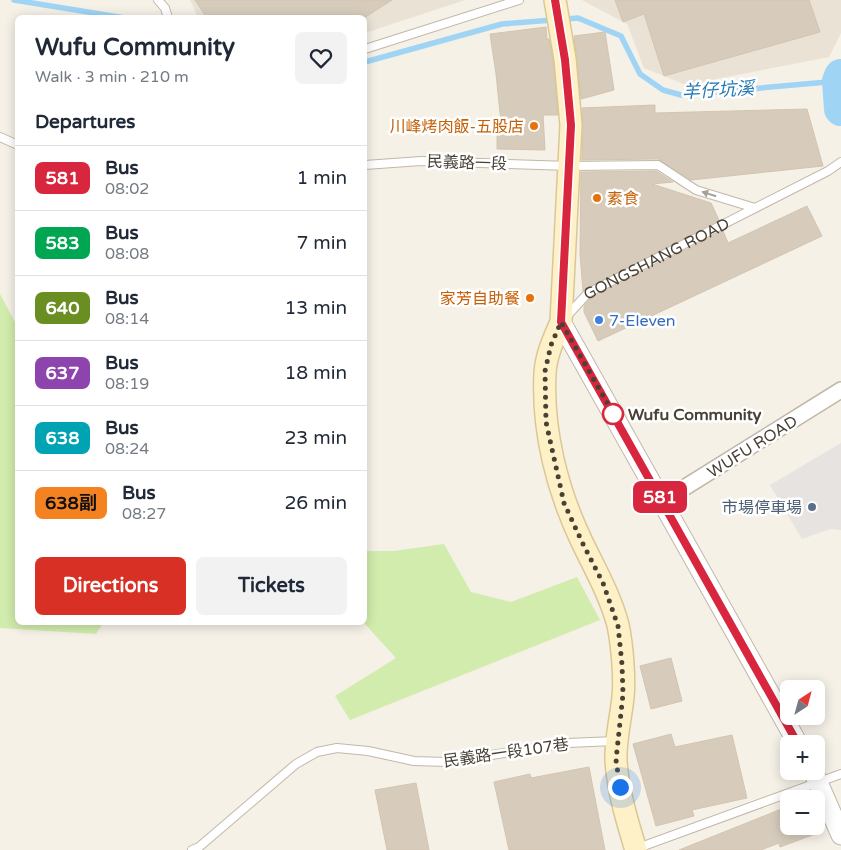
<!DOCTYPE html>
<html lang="en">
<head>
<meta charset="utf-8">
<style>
	body { margin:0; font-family:"Varela Round","Noto Sans TC",sans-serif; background:#f2f2f3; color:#1f2937; height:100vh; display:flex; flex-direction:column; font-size:19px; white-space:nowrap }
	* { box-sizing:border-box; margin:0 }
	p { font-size:16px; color:#747a83 }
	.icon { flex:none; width:28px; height:28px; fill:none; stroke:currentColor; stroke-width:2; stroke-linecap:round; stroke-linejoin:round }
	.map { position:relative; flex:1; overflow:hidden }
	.drawer { position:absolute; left:15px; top:15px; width:352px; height:610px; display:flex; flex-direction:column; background:#fff; border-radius:8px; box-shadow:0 2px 12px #0003 }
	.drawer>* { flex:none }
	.badge { padding:0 10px; border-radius:8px; font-size:18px; line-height:32px }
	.needle { width:32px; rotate:36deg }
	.tools { position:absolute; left:780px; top:680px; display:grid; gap:10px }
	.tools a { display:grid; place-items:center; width:45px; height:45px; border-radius:8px; background:#fff; box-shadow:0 2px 12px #0003; font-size:25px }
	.you { position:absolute; width:25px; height:25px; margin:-12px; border:4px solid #fff; border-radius:50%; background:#1a73e8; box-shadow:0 0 0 8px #1a73e833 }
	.map>.badge { position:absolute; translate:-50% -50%; box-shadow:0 0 0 2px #fff }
	h2 { padding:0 20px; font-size:19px; line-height:45px }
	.round { display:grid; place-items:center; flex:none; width:52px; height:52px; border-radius:8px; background:#f2f2f3 }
	.headline { display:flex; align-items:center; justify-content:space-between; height:85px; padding:0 20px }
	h1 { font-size:24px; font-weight:800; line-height:38px }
	.action { display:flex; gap:10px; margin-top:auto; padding:10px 20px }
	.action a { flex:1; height:58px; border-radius:8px; background:#d93025; color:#fff; font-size:20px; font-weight:800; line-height:58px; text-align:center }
	.action a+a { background:#f2f2f3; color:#1f2937 }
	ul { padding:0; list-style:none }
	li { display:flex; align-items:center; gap:15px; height:65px; padding:0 20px; border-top:1px solid #e0e1e3 }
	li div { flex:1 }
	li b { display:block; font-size:19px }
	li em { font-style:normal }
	li .badge { min-width:55px; font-weight:700; text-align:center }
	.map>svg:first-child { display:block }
</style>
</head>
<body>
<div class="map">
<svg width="841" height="850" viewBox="0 0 841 850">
	<rect width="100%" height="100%" fill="#f5f1e7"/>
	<g fill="#e9e2d5">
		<path d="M190,0H465L365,33V18L197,17L194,8Z"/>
		<path d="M582,0H841V33L829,57L686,85L644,68L627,24Z"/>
	</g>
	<g fill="#d1ecad">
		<path d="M0,294L17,326L18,622L103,623L96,634L0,628Z"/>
		<path d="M444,544L471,592L511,602L577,577L600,620L350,720L335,696L396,658L364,623L365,551H394Z"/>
	</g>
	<path fill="#e6e3e0" d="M841,443V530L830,529L802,539L770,485Z"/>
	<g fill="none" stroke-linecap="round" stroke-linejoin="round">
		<g stroke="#a0d4f5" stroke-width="5.5">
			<path d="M14,0L125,18"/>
			<path d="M365,62L502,24L578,18L621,36L640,74L663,90L681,95L839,81"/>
		</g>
		<path stroke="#a0d4f5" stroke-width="34" d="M841,76L839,81L841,109"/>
	</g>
	<g fill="#d7ccbc" stroke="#d3c4af">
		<path d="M195,0H392L364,18H207Z"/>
		<path d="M615,0H809L820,32L664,76L644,14L623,22Z"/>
		<path d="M546,27L547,39H549L553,61L558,115H543L545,150L497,149V132H502L496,74L490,34Z"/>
		<path d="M605,32L614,90L581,99L574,36Z"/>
		<path d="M655,105V113L807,109L823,166L691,180L658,159L582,160L583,126L582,108Z"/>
		<path d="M656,171L673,182L652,184L711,203L719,220L583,291L580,254L581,172Z"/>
		<path d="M807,206L822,236L598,341L584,312V306L591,298L723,231L728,243Z"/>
		<path d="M671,658L682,701L651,709L640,666Z"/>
		<path d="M671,734L675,747L732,735L747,798L692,810L694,816L656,826L633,744Z"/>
		<path d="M589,767L605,850H509L494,782L530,774L531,778Z"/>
		<path d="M416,783L429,850H387L375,790Z"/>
		<path d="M789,806V826H816V814L823,831L780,847L779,843L761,850H679Z"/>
	</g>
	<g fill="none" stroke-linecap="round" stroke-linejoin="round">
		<g stroke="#c1b8a9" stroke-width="10">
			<g id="service">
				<path d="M158,0L165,8L168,18"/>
				<path d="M365,49L519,0"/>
				<path d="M0,137L18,145"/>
				<path d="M365,165L421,161L570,166L658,165L696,190L755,208"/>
				<path id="s1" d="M566,317L588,293L828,171L841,162"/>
				<path d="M638,848L841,774"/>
				<path d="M192,850L199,847L296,764L317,752L337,748L368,751L414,761L447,762L568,743L615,741"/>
			</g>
		</g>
		<g stroke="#c1b8a9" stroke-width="18">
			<path id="minor" d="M663,501L841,390"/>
		</g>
		<g stroke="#c1b8a9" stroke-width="21">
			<g id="tertiary">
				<path d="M561,322L798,744"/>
				<path d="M813,771L841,835"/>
			</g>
		</g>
		<g stroke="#dbc796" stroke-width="24">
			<path id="secondary" d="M555,0L565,59L571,125L561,322C554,338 546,355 545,373C542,430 557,490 582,542C595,569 610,595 618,625C622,644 625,678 623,697C621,718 615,740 616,761C618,791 627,821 636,850"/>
		</g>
		<use href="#service" stroke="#fff" stroke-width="8"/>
		<use href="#minor" stroke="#fff" stroke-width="15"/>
		<use href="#tertiary" stroke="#fff" stroke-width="19"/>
		<use href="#secondary" stroke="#fff1c7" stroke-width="21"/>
	</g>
	<defs><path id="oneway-solid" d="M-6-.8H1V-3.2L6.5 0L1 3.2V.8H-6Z" transform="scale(1.25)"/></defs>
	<use fill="#a4a09a" href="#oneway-solid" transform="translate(709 194) rotate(-163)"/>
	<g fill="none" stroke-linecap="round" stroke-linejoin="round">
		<g stroke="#fff" stroke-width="11">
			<path id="line" d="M555,0L565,60L571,125L561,322L798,744"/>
		</g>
		<use href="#line" stroke="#d7263d" stroke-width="8"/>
		<path stroke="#494136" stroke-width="5" stroke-dasharray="0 9" d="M613,414L617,420L561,322L551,345L545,371L546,422L564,503L582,542L603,583L618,626L622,664L623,694L616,760L620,787"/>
	</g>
	<g fill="#e8710a" stroke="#fff" stroke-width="2">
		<circle cx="534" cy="126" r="5"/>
		<circle cx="597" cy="198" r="5"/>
		<circle cx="530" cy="298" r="5"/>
	</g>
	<circle fill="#3f7fe0" stroke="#fff" stroke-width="2" cx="599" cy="320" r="5"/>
	<circle fill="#fff" stroke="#d7263d" stroke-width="2.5" cx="613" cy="414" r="10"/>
	<circle fill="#5c6f8a" stroke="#fff" stroke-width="2" cx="812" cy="507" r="5"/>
	<g text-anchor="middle" stroke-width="5" stroke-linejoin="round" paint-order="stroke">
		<g font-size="16" fill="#c56008" stroke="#fff" text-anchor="end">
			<text x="524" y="132">川峰烤肉飯-五股店</text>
			<text x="607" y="204" text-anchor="start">素食</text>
			<text x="520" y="304">家芳自助餐</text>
		</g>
		<g font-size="16" fill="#494136" stroke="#fff">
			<text transform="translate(467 162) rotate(2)" y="6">民義路一段</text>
			<text dy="6" stroke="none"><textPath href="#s1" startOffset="109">GONGSHANG ROAD</textPath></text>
			<text transform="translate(752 446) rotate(-32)" y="6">WUFU ROAD</text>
			<text transform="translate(506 752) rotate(-8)" y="6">民義路一段107巷</text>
		</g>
		<g font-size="16" fill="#366cbe" stroke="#fff" text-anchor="start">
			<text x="609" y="326">7-Eleven</text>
		</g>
		<g font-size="16" font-weight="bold" fill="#494136" stroke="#fff" text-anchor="start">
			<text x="628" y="420">Wufu Community</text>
		</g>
		<g font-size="16" fill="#4e5e75" stroke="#fff" text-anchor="end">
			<text x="802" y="513">市場停車場</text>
		</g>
		<g font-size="18" font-style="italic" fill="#257ab4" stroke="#fff">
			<text transform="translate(718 90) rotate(-3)" y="6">羊仔坑溪</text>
		</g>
	</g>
</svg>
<div class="tools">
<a><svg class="needle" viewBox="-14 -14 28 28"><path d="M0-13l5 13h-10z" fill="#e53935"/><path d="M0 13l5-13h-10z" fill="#747a83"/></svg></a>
<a>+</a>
<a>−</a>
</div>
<div class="you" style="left:620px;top:787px"></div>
<b class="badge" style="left:660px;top:497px;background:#d7263d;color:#fff">581</b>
<section class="drawer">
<div class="headline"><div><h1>Wufu Community</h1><p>Walk · 3 min · 210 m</p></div><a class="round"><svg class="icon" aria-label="heart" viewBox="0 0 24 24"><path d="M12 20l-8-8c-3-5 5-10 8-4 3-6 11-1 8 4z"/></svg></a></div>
<h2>Departures</h2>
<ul>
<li><span class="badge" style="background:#d7263d;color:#fff">581</span><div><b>Bus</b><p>08:02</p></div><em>1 min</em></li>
<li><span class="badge" style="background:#00a651;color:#fff">583</span><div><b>Bus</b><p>08:08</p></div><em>7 min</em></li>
<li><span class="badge" style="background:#6b8e23;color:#fff">640</span><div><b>Bus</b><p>08:14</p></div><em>13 min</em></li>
<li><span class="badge" style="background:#8e44ad;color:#fff">637</span><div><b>Bus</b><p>08:19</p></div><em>18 min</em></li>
<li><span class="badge" style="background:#00a3b4;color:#fff">638</span><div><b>Bus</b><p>08:24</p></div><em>23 min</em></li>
<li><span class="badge" style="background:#f58220;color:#111">638副</span><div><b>Bus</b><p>08:27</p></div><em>26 min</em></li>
</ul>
<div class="action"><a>Directions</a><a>Tickets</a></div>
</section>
</div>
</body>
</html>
